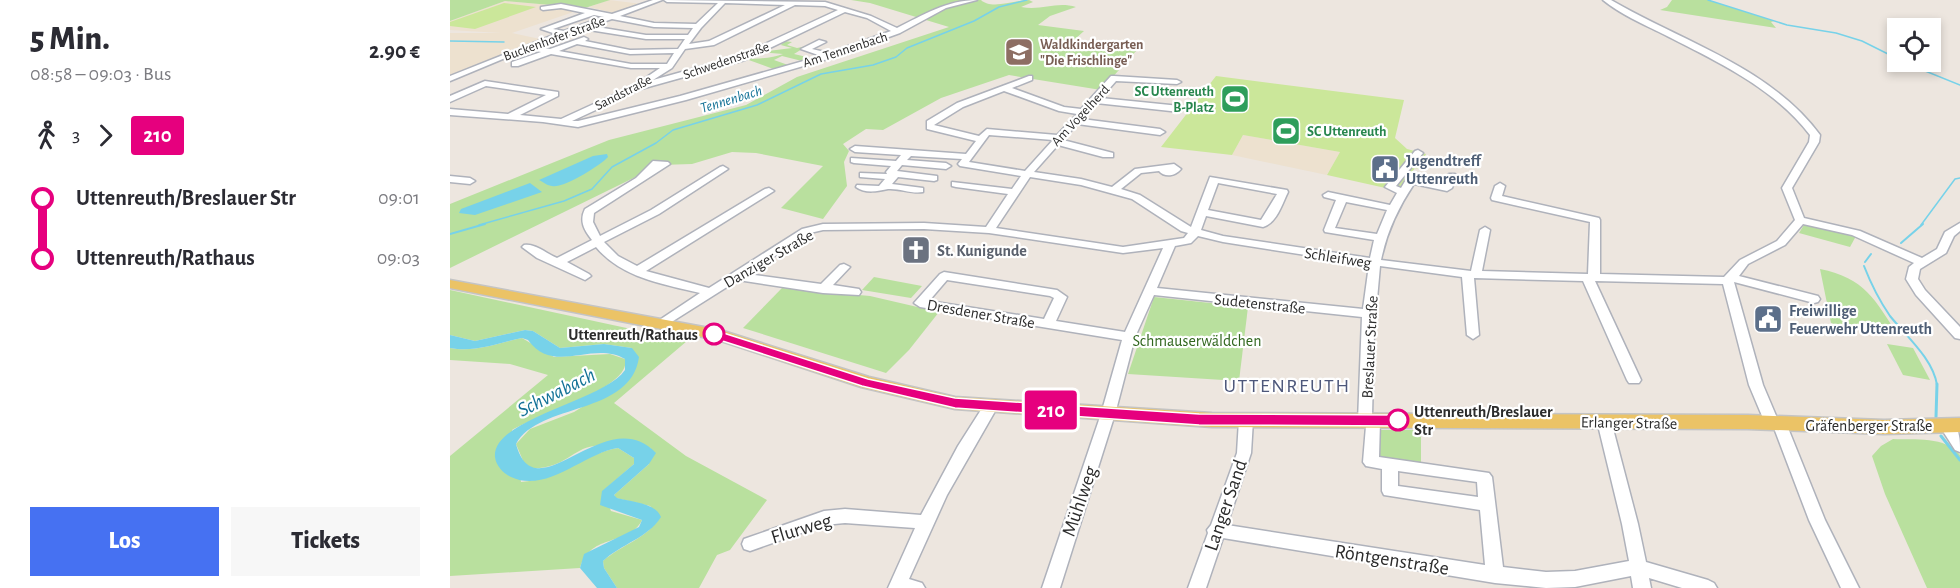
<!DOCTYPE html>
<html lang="de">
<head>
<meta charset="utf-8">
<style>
	body { margin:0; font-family:"Alegreya Sans",sans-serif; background:#f7f7f7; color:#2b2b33; height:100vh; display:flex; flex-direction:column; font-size:22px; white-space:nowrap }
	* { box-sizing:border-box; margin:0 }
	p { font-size:20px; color:#7c7c81 }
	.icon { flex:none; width:33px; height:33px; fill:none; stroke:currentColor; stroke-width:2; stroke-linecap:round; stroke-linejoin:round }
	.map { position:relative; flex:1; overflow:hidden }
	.sheet { display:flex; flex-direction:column; background:#fff; width:450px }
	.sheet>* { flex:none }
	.badge { padding:0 12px; border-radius:4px; font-size:21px; line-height:39px }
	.tools { position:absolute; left:1437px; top:18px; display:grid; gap:12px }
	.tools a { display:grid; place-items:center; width:54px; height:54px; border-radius:0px; background:#fff; box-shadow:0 3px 9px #0003; font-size:30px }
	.map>.badge { position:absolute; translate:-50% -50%; box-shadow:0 0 0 3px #fff }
	.legs { display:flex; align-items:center; gap:9px; height:66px; padding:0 30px; font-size:20px }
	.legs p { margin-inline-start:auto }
	.summary { display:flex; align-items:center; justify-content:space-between; height:102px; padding:0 30px }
	h1 { font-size:33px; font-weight:800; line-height:45px }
	.button { display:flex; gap:12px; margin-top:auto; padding:12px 30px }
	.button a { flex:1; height:69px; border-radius:0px; background:#4671f2; color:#fff; font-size:24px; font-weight:800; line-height:69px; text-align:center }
	.button a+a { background:#f7f7f7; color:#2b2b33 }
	ul { padding:0 30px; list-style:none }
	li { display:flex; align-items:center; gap:21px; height:60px; font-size:22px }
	li i { display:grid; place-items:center; width:9px; height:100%; margin:0 8px; background:currentColor }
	li i::after { content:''; width:15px; height:15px; margin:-8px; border:4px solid; border-radius:50%; background:#fff }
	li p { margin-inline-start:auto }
	li:first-child i { background:linear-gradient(#0000 50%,currentColor 0) }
	li:last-child i { background:linear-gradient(currentColor 50%,#0000 0) }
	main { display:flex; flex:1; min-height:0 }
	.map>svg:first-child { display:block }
</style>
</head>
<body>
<main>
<section class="sheet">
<div class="summary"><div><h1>5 Min.</h1><p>08:58 – 09:03 · Bus</p></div><b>2.90 €</b></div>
<div class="legs"><svg class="icon" aria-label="walk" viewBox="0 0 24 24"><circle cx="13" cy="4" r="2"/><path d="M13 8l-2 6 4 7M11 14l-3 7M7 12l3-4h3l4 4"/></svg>3<svg class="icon" aria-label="forward" viewBox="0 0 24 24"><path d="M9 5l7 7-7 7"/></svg><b class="badge" style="background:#e6007e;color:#fff">210</b></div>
<ul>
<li><i style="color:#e6007e"></i><b>Uttenreuth/Breslauer Str</b><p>09:01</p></li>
<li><i style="color:#e6007e"></i><b>Uttenreuth/Rathaus</b><p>09:03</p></li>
</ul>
<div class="button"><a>Los</a><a>Tickets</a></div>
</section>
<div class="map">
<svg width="1510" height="588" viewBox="0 0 1510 588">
	<rect width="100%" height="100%" fill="#ede6df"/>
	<g fill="#ede1cf">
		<path d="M159,0L192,4L164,13L139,7Z"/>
		<path d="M55,1L135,8L62,33L90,39L0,76V33H51L0,30V21Z"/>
		<path d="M793,135L890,152L877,175L782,155Z"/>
	</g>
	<g fill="#b9e09e">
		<path d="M0,0H160L135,8L55,1L0,21Z"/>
		<path d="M401,0H531C541,10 566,0 579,0L583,2L571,7C592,11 606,1 626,7L600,16L588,25L634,31L624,40L686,51L651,90L559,75L491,98L433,130L416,129L393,144L399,151L394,162L397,186L373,219L331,208L373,166L306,153L282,152L242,164L210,165L0,268V204L159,140L296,105L347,77L499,27L420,3Z"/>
		<path d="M1222,0H1258L1324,21L1321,22L1326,28L1210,10L1217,7Z"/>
		<path d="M334,41L342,42L337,45L347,48L357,46L344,54L361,58L367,54L371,56L352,61L332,56L324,60L338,65L349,63L326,70L296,59C307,59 323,58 333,54L310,52L342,48L327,44L331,45Z"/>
		<path d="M1354,225L1391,230L1406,236L1400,247L1349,233Z"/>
		<path d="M1370,269C1415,278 1425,300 1448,335L1406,327L1405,330L1381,323Z"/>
		<path d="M424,277L472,286L461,298L412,290Z"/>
		<path d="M332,288L420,296L489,312L459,350L436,373L293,328Z"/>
		<path d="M0,290L237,341L164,403L236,456L317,500L280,550L267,555L249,588H167L154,568L153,561C171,545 198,538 210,517L200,506L166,498L164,495L199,464L201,448C183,447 162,443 144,446C121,449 114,470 80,468L74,463L66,444L80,429L124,412L178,379L182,348L154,344L110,348L83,331L75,330L25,341L0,335Z"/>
		<path d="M704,297L798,307L789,381L678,374Z"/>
		<path d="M72,338L104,357L160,354L175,359C183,388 84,417 62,430L71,482C107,480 133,454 168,448L184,458V464L153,491L161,511L192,520C179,547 141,532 130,568L0,576V456L98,375L60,364L0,360V348C25,353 48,343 72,338Z"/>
		<path d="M1437,344L1463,348L1480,380L1453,375Z"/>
		<path d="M930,430H971V464L928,458Z"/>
		<path d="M1443,439C1464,440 1496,436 1510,455V588H1477L1435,494L1422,456L1431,446Z"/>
	</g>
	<g fill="#cbe79a">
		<path d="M54,3L86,7L25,29L0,26V22Z"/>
		<path d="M766,76L954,100L945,138L957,149L976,154L969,169L965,168L949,191L877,175L890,152L793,135L782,155L711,147Z"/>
	</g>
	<g fill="#77d2e9">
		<path d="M157,154L158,157C151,165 113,189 102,186C98,186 93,182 89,180L143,156Z"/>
		<path d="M80,183L92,192L25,215L9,213L11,209Z"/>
		<path d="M75,330L83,331L110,348L154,344L182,348L189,357C181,416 89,402 66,444C86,516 155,400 206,453L199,464L164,495L167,498C180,502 205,502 211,517C198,538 171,544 153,561L154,568L167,588H147L130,568L134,554L189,527L192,520L150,505L152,491L184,464V458L168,448C134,453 97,494 61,477C54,474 46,466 45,457C41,419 154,401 175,370V359C142,340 104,376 78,340L72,338C48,343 25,353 0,348V335L25,341Z"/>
	</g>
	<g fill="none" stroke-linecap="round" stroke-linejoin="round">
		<g stroke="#77d2e9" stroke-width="1.5">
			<path d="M1258,0L1337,25L1386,33L1412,41L1448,59"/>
			<path d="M0,41L54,42"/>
			<path d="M1453,62L1510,85"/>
			<path d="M29,225L114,201L142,189L162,167L206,143L223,130L307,105L371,74L423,65L446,57L457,48L524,21L549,7L577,0"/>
			<path d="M1471,225L1505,179L1510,178"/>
		</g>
		<g stroke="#77d2e9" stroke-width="2">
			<path d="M0,234L35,224"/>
			<path d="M1451,243L1473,224"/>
			<path d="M1415,262L1421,254"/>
			<path d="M1414,266C1421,284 1429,300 1440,316C1457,337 1483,359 1487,385"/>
		</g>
		<g stroke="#77d2e9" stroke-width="3">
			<path d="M1486,417L1487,384"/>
			<path d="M1491,436L1510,460"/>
		</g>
		<g stroke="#afb2bb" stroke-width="3">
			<g id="minor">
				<path d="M203,0H212L170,16L204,23L246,24L268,3L217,2L214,0L375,2L421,16L447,28C473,15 497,0 527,0L496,8L450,33L381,58L236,100L128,127L93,122L0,115V109L58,114L96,95L36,86L0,102V96L35,81L108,92V96L70,115L111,119L185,85L210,68H181L101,54L68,66H62V62L91,52L77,49L0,81V76L106,34L91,29L135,13L111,8L93,10L91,9V7L111,4L162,14ZM275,3L335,5L259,41L239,44L251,28ZM345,5L375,6L388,10L289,56L203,80L222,68L235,49L264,45ZM395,12L417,18L441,31L379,53L362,49L376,42L369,40L351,49L371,56L230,96L128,121H122L191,89L295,60ZM144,15L154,17L114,31L103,29ZM162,19L204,27L243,28L238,35H196L141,26ZM133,29L196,39H235L228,49L180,50L135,41L138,39L134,37L100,49L85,46ZM127,44L180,54L224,53L217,64H181L109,51Z"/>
				<path d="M1153,0H1161C1231,41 1320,67 1370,135L1369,142L1342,188L1354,218L1410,231L1472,258L1487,249L1495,232L1510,223V231L1504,236L1496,253L1470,269L1468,279L1475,290L1510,327V339L1505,338L1466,295L1456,279L1459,267L1464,263L1402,235L1353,224L1335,245L1298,264L1289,276L1368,296L1370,299L1368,302L1364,303L1284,282L1313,385L1327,418L1334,419L1336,423L1375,520L1409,588H1391L1359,520L1324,428L1317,427L1315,423L1299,385L1273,284L1145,281L1191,380L1189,383H1179L1177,380L1133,281L1024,278L1029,335L1023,339L1017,335L1012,277L930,266L924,333L922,416L928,417L930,421L929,457L1039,473L1042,477L1053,567L1096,572L1125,571L1179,561L1172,524L1147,421L1149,417L1154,416L1159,417L1161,421L1188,524L1196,562L1258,580L1264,583L1267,588H1232L1199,578L1201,588H1183L1181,576L1125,587L1096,588L1045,583L773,538L756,588H738L758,533L757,530L761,525L787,453L789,420L791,416L796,415L801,416L803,420L801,453L777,525L1035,565L1030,510L934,495L932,491V469L916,466L913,462L916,426L910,425L908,421L912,317L704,295L685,337L665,414L610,588H592L651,414L672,340L470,307L464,303L490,274L494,272L607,290L617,297L606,321L675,332L713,248L673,253L539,233L474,229L373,230L360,233L297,274L371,284L390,265L394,264L400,267L383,285L409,289L411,292L409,295L373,293L288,280L212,328L208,327L206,324L208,321L250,293C213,284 172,278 146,247L117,262L139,274L141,276L135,280L87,258L72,247L74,245C85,243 97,254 107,258L142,240C134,230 129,221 135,209L186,178L203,161L218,162L220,164L144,213L143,222L150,236L201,210L270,167L273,166L278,169L209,214L154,242L168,256L187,266L315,189L319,188L324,191L196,271L259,288L352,229L373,224L474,223L536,227L558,194L506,187L502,186V182L562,189L571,176L510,166L508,164L512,159L461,156L457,160L496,163L501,166L496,169L452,165L447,171L487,176V180L484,181L448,177L442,184L473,188V192C461,194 449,188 438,189C429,191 415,194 406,187L407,185L429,186L435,179L410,177V173L437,174L436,172L441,166L404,163L401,162V158L446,161L451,155L405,152L400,149L405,146L516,154L526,141L477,129V121L507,103L579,76H582V80L562,88L614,107L631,109L661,76H664L727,80L731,82L727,84L666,81L651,98L730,106L734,109L730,112L646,103L632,119L710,129L715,132L710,135L627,124L613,140L663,153V157H653L608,145L584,172L631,179L662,187L685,169L724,164L731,169C725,176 715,178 709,171L691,173L671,189L690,195L741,227L760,177L837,190L838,192C832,204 827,223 813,227L756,216L751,230L773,236L920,258L924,240L875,232L874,230L886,200L874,197L873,195L878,192L940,205L947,193L935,187L965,151L968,150L973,153L946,186L951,188L957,178L961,177L994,184L999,174H1005L1007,176L1002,188L997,191L964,184C948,208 937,231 931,260L1021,271L1030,230L1035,227L1040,230L1032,271L1138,274L1140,222L1042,200L1041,198L1045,186L1050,183L1055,186L1052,196L1149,218L1150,220V274L1274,277L1290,260L1327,241L1345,220L1332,188L1359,142L1360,135C1323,87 1266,61 1213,34C1193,24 1170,14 1153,0ZM554,91L609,111L627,114L607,135L537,129L529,136L484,125L513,107ZM539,135L603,140L575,171L519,162ZM580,177L631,185L682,199L731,231L738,233L734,238L673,247L546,228ZM768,183L827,194L811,220L758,210ZM896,202L937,210L927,234L885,228ZM748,236L773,242L919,265L913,309L707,288L725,246L741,243ZM497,280L600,296L604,298L594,319L479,301ZM948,471L1027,482L1028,497L948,486Z"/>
				<path d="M0,176L20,178L25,181L20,184L0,182Z"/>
				<path d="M541,401L546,402L548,406L497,495L459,579L472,583L475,588H438L465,528L395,523L374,525L300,551L294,549L292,544L294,539L374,511L395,509L471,515L508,446L536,402Z"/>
				<path d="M1496,420C1510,424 1510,439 1510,452L1505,450L1489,425L1491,421Z"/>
			</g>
		</g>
		<g stroke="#c4c4c4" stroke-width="3">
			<path id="major" d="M0,280L270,330L419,377L505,397L762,413L1298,415L1434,420L1510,418V432L1434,434L1298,429L762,427L505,409L411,387L268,340L0,288Z"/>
		</g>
		<use href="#minor" fill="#fff" fill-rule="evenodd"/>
		<use href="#major" fill="#ebc366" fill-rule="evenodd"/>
	</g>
	<path fill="#e6007e" stroke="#fff" stroke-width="1.5" d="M264,330L418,379L505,398L749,414L948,415L955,420L948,426L749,425L505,408L412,386L260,337V331Z"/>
	<defs>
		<g id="school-square" transform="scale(1.5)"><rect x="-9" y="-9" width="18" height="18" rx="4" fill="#8d6e63" stroke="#fff"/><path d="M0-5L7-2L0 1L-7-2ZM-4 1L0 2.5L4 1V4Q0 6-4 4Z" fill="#fff"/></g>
		<g id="stadium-square" transform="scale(1.5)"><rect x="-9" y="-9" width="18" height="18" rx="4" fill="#2e9e5b" stroke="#fff"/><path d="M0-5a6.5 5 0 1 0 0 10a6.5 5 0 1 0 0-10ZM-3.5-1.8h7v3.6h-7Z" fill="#fff"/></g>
		<g id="civic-square" transform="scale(1.5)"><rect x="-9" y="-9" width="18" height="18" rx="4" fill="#5c6f8a" stroke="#fff"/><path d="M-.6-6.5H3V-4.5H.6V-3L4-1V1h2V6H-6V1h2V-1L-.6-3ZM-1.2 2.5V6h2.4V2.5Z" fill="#fff"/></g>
		<g id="church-square" transform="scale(1.5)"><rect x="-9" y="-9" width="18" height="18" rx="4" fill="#6b7280" stroke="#fff"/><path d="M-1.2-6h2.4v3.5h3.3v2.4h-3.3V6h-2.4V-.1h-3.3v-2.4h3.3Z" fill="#fff"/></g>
	</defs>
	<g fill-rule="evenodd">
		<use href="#school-square" x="569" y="52"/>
		<use href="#stadium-square" x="785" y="99"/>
		<use href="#stadium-square" x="836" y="131"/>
		<use href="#civic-square" x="935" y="169"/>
		<use href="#church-square" x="466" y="250"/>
		<use href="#civic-square" x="1318" y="319"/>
	</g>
	<g fill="#fff" stroke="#e6007e" stroke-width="3">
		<circle cx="264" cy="334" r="10"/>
		<circle cx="948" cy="420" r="10"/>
	</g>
	<g text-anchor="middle" stroke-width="4.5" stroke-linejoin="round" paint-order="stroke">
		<g font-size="14" fill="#2c2c2c" stroke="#fff">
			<text transform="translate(104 38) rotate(-20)" y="5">Buckenhofer Straße</text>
			<text transform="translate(395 49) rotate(-18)" y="5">Am Tennenbach</text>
			<text transform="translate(276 60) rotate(-19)" y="5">Schwedenstraße</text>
			<text transform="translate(173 92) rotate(-27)" y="5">Sandstraße</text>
			<text transform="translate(630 115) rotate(-47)" y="5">Am Vogelherd</text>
		</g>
		<g font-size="14" font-weight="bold" fill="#785e54" stroke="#fff" text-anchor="start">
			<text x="590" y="49">Waldkindergarten<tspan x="590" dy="16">"Die Frischlinge"</tspan></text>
		</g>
		<g font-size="14" font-weight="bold" fill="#27864d" stroke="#fff" text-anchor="end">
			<text x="764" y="96">SC Uttenreuth<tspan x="764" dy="16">B-Platz</tspan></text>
			<text x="857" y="136" text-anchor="start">SC Uttenreuth</text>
		</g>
		<g font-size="15" font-style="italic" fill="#147297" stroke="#fff">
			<text transform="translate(281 99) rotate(-17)" y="5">Tennenbach</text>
		</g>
		<g font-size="16" font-weight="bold" fill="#4e5e75" stroke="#fff" text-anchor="start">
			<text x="956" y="166">Jugendtreff<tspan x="956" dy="18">Uttenreuth</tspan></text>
			<text x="1339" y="316">Freiwillige<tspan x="1339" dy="18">Feuerwehr Uttenreuth</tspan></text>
		</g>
		<g font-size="16" font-weight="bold" fill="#5b616d" stroke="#fff" text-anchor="start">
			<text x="487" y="256">St. Kunigunde</text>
		</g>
		<g font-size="16" fill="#2c2c2c" stroke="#fff">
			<text transform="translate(888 257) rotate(9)" y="6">Schleifweg</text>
			<text transform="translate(318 258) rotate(-30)" y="6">Danziger Straße</text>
			<text transform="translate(810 303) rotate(6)" y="6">Sudetenstraße</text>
			<text transform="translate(531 313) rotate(10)" y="6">Dresdener Straße</text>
			<text transform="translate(919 347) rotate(-87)" y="6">Breslauer Straße</text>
			<text transform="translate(1179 422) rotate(1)" y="6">Erlanger Straße</text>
			<text x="1419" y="431">Gräfenberger Straße</text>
		</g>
		<g font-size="16" font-weight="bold" fill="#2c2c2c" stroke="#fff" text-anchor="end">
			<text x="248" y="340">Uttenreuth/Rathaus</text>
			<text x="964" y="417" text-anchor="start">Uttenreuth/Breslauer<tspan x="964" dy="18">Str</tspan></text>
		</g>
		<g font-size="16" fill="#31661e" stroke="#fff">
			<text x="747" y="346">Schmauserwäldchen</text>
		</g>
		<g font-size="20" letter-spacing="1.5" fill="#4e587b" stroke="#fff">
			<text x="837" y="392">UTTENREUTH</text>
		</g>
		<g font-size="20" fill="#2c2c2c" stroke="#fff">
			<text transform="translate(629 501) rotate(-71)" y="7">Mühlweg</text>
			<text transform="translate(775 505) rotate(-71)" y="7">Langer Sand</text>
			<text transform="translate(351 528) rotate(-17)" y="7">Flurweg</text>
			<text transform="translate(942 559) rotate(9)" y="7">Röntgenstraße</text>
		</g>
		<g font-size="21" font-style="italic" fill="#147297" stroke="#fff">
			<text transform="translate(106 392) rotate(-27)" y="7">Schwabach</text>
		</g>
	</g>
</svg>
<div class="tools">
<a><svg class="icon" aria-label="locate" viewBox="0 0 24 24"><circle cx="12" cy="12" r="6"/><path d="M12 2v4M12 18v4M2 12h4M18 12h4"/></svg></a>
</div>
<b class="badge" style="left:601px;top:410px;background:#e6007e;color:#fff">210</b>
</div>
</main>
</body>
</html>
